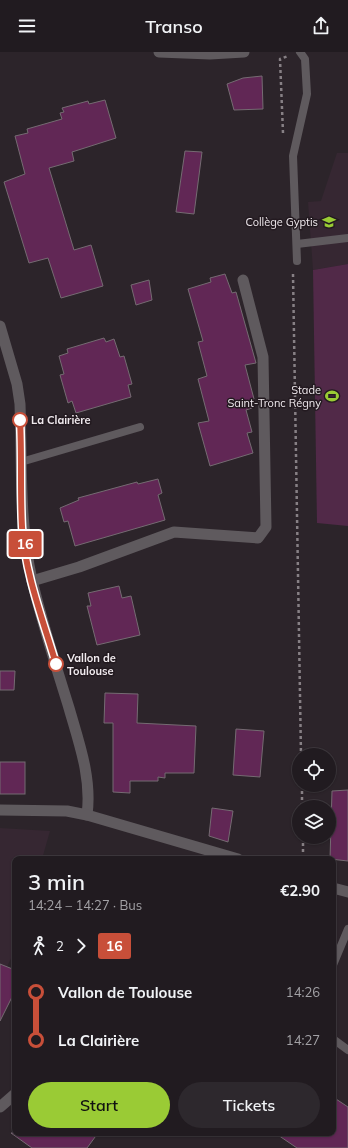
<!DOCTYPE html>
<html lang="en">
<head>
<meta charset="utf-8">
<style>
	body { margin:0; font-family:Mulish,sans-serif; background:#2d282d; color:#f1f3f6; height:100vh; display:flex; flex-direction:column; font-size:15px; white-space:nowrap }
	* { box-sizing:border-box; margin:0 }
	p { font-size:13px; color:#a2a1a5 }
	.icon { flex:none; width:22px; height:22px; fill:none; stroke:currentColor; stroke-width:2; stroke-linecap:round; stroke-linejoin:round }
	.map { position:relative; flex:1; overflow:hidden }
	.details { position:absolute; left:12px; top:804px; width:324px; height:280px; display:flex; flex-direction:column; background:#211b20; border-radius:8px; box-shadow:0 1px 3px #0004,0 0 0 1px #3e393e }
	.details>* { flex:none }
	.badge { padding:0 8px; border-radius:3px; font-size:14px; line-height:26px }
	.fabs { position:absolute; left:292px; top:696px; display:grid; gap:8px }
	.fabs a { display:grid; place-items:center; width:44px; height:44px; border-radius:50%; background:#211b20; box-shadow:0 1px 3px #0004,0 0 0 1px #3e393e; font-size:20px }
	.map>.badge { position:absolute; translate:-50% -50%; box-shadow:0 0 0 2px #fff }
	.legs { display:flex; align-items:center; gap:6px; height:44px; padding:0 16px; font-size:13px }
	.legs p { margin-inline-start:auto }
	.overview { display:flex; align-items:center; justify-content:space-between; height:68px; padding:0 16px }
	h1 { font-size:22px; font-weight:600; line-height:30px }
	.cta { display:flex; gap:8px; margin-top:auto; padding:8px 16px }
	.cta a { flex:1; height:46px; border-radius:24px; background:#9acb35; color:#111; font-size:16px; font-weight:600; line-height:46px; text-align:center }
	.cta a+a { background:#2d282d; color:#f1f3f6 }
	ul { padding:0 16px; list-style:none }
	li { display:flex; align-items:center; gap:14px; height:48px; font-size:15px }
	li i { display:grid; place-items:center; width:6px; height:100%; margin:0 5px; background:currentColor }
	li i::after { content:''; width:10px; height:10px; margin:-5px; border:3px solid; border-radius:50%; background:#211b20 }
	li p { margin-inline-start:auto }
	li:first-child i { background:linear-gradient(#0000 50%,currentColor 0) }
	li:last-child i { background:linear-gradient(currentColor 50%,#0000 0) }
	header { display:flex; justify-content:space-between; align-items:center; height:52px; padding:0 16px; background:#211b20; font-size:18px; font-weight:600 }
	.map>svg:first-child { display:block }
</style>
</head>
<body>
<header><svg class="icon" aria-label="menu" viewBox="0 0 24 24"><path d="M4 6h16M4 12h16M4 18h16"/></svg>Transo<svg class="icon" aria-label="share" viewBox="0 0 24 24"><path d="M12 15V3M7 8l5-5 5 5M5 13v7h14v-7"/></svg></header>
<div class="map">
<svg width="348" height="1096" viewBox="0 0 348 1096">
	<rect width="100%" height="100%" fill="#2c242a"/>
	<g fill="#362732">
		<path d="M337,101H348V212L313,218L308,150L321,149Z"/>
		<path d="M0,776L50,779L42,807H15V899L0,928Z"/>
	</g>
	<path fill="#512948" d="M348,212V474L317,471L313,218Z"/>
	<g fill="#612755" stroke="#756b72">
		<path d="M262,24L263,57L234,58L227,32L243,26Z"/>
		<path d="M105,48L116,86L72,100L74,109L49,116L74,198L91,193L103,234L61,246L48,206L29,211L4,130L25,122L15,84L28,81L27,77L62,67L60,61L64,60L62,56L88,49L89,52Z"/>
		<path d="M185,99L202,100L194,162L176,160Z"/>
		<path d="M225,222L232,241L236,240L256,311L245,313L254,347L250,349L252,356L246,358L252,380L247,381L253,401L210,414L198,371L209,369L198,327L207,324L198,290L203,289L188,237L211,230L210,226Z"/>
		<path d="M149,228L152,248L136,253L131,233Z"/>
		<path d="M104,286L106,290L114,287L120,305L124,304L132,332L128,333L131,345L76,361L72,349L68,351L60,323L64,322L59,304L68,301L67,297Z"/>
		<path d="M158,427L162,441L158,443L165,468L75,494L68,469L64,470L60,456L79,448L78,446L137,430L138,432Z"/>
		<path d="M119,534L122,546L131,544L140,583L97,593L87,554H91L88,541Z"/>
		<path d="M0,619H15L14,638H0Z"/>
		<path d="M105,641L138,642L137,671L196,674L194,721H165V726L158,725V729H130V741L113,740V671H104Z"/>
		<path d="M236,677L264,679L260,725L233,723Z"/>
		<rect x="0" y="710" width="25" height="32"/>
		<path d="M348,738V809L330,807L332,739Z"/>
		<path d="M212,756L233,759L228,790L209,784Z"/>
		<path d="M0,912L15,918V939L0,969Z"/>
		<path d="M333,1045L348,1055V1096H297L275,1081H333Z"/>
		<path d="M11,1081H98L87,1096H32Z"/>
	</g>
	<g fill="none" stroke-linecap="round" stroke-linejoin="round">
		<g stroke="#878085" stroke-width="2.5" stroke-dasharray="3 3" stroke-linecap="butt">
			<path d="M283,81L280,7L288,4"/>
			<path d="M293,222L301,703"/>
			<path d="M302,733V755"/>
			<path d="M303,785V807"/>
		</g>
		<g stroke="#5f5a5e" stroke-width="8">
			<path d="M297,192L348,186"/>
			<path d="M297,209L293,104L307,42L305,7L300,0"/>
			<path d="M21,410L140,375"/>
			<path d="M333,913L348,877"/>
			<path d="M333,987L348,998"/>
		</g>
		<g stroke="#5f5a5e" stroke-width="11">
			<path d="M159,0L210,2L244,0"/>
			<path d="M0,274L17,332L20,352C22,411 19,470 32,528C42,571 56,614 69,656C79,691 92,726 87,763"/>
			<path d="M32,529L79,515L174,480L258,486L266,475L263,305L243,228"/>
			<path d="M0,758L67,759L87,763L238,807"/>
			<path d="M333,836L348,840"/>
			<path d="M0,1055L15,1042"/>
		</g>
	</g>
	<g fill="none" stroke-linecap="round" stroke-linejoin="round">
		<g stroke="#fff" stroke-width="9">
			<path id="line-1" d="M20,368C22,403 20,439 22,475C25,522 43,568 56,612"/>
		</g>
		<use href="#line-1" stroke="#c84f39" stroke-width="6"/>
	</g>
	<defs>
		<g id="school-bare" transform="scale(1.08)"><path d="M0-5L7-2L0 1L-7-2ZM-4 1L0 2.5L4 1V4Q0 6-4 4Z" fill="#9acb35" stroke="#231a20" stroke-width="2.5" paint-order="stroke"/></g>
		<g id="stadium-bare" transform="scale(1.08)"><path d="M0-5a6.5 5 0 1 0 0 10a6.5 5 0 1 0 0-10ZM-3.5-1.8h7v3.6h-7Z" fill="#9acb35" stroke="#231a20" stroke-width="2.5" paint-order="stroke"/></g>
	</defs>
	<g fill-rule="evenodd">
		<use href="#school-bare" x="329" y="170"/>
		<use href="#stadium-bare" x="332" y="344"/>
	</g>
	<g fill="#fff" stroke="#c84f39" stroke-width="2">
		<circle cx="20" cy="368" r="7"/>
		<circle cx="56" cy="612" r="7"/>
	</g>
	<g text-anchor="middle" stroke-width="3" stroke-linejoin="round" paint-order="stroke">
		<g font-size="11" fill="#f0eaee" stroke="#231a20" text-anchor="end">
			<text x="318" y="174">Collège Gyptis</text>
			<text x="321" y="342">Stade<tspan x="321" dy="13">Saint-Tronc Régny</tspan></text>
		</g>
		<g font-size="11" font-weight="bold" fill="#f0eaee" stroke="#231a20" text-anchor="start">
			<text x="31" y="372">La Clairière</text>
			<text x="67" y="610">Vallon de<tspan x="67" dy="13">Toulouse</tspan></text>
		</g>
	</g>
</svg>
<div class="fabs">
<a><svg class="icon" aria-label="locate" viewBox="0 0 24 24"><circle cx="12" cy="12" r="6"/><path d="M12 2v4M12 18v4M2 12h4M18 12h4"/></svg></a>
<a><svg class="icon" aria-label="layers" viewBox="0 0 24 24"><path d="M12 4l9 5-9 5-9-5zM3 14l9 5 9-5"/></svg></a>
</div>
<b class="badge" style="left:25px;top:492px;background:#c84f39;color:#fff">16</b>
<section class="details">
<div class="overview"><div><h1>3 min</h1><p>14:24 – 14:27 · Bus</p></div><b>€2.90</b></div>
<div class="legs"><svg class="icon" aria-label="walk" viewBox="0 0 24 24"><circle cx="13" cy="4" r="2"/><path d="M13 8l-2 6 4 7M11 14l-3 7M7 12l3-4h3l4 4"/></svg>2<svg class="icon" aria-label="forward" viewBox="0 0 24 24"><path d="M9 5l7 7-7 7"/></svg><b class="badge" style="background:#c84f39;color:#fff">16</b></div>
<ul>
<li><i style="color:#c84f39"></i><b>Vallon de Toulouse</b><p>14:26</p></li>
<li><i style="color:#c84f39"></i><b>La Clairière</b><p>14:27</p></li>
</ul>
<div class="cta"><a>Start</a><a>Tickets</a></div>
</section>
</div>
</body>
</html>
